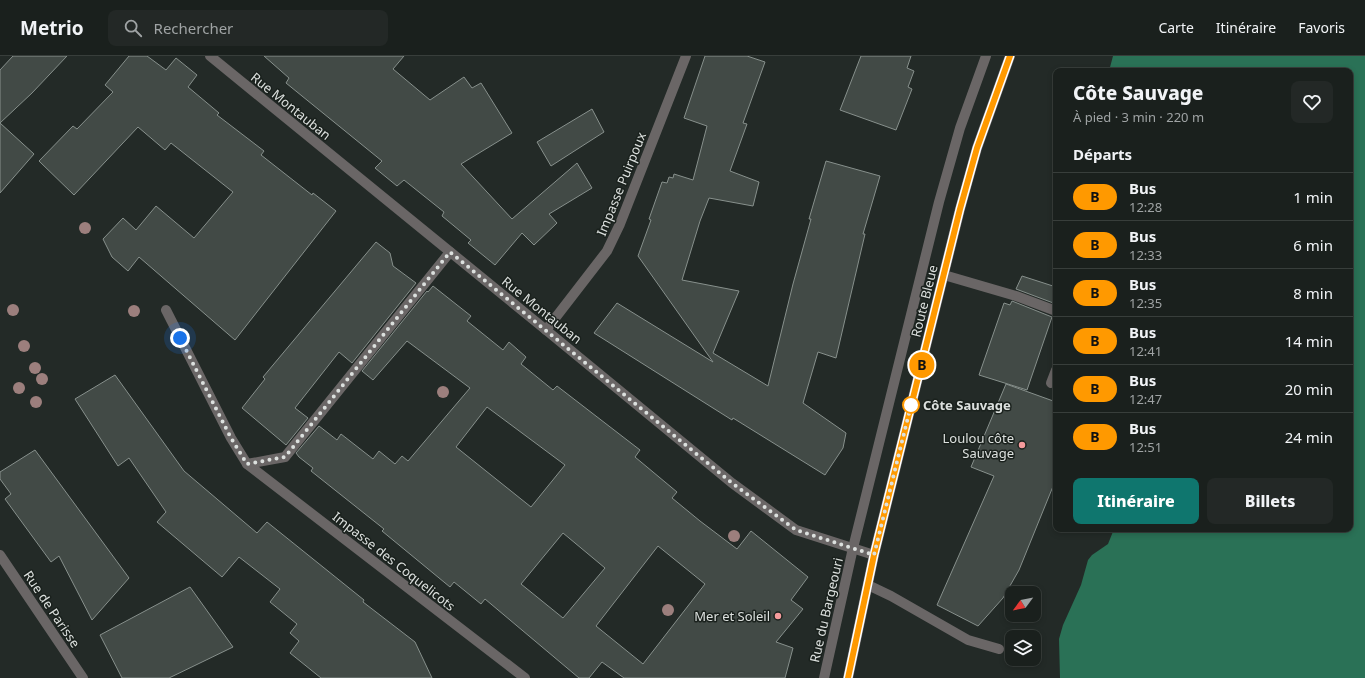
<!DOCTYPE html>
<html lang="fr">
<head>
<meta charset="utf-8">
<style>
	body { margin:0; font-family:"Noto Sans",sans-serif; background:#232826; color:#f1f3f6; height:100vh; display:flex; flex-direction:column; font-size:15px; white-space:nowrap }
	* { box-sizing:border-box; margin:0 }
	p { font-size:13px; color:#9fa3a4 }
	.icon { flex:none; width:22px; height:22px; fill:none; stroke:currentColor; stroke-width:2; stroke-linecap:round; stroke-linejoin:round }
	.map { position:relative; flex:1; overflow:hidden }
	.side { position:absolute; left:1053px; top:12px; width:300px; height:464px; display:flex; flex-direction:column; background:#1a201d; border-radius:8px; box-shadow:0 2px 6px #0003,0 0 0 1px #383e3b }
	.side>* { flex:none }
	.badge { padding:0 8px; border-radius:13px; font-size:14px; line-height:26px }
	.needle { width:26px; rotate:238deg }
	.controls { position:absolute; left:1005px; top:530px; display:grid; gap:8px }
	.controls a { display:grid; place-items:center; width:36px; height:36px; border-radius:8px; background:#1a201d; box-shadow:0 2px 6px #0003,0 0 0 1px #383e3b; font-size:20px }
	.you { position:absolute; width:20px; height:20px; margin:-10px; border:3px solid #fff; border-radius:50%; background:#1a73e8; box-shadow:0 0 0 6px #1a73e833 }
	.map>.badge { position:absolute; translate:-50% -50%; box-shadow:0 0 0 2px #fff }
	h2 { padding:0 20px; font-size:15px; line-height:36px }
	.round { display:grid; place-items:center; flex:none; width:42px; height:42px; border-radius:8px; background:#232826 }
	.summary { display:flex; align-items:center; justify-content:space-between; height:68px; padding:0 20px }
	h1 { font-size:19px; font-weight:800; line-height:30px }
	.primary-button { display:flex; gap:8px; margin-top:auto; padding:8px 20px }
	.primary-button a { flex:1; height:46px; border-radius:8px; background:#0f766e; color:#fff; font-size:16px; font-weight:800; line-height:46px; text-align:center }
	.primary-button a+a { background:#232826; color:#f1f3f6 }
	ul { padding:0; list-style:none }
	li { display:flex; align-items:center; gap:12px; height:48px; padding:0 20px; border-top:1px solid #383e3b }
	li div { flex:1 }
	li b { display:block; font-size:15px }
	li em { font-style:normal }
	li .badge { min-width:44px; font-weight:700; text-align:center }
	header { display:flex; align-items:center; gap:24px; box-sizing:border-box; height:56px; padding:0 20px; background:#1a201d; border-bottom:1px solid #383e3b }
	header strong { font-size:19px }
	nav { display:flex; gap:22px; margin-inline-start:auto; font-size:14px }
	.search { width:280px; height:36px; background:#232826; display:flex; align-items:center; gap:10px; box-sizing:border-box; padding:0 14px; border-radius:8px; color:#9fa3a4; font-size:15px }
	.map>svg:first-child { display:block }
</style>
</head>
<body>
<header>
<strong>Metrio</strong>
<div class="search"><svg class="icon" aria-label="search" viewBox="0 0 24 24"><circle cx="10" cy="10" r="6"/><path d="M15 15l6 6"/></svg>Rechercher</div>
<nav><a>Carte</a><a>Itinéraire</a><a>Favoris</a></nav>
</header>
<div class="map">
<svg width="1365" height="622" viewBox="0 0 1365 622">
	<rect width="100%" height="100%" fill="#232a27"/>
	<path fill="#2a7156" d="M1113,0H1365V622H1060L1059,583L1063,569L1081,529L1088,504L1092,499L1108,488L1114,473H1350V15H1109Z"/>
	<g fill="#424a46" stroke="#87908c" fill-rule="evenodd">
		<path d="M13,0H67L32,37L0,67V14Z"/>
		<path d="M129,0H147L166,14L176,2L197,19L188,31L219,57L217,59L264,95L261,99L312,139L313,137L336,155L235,284L139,201L128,215L112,201L103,183L123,162L136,174L156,150L194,182L233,136L171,87L165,94L138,71L74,139L39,105L73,70L77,73L113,36L105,29Z"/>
		<path d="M264,0H404L393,13L430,44L464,21L472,32L481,27L512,77L461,108L512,163L577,107L592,132L549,158L557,167L534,189L522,177L495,209L468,187L471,184L442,160L444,156L404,124L397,130L375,112L382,105L286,27L289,22Z"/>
		<path d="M705,0H747L765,6L743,67L747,68L730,115L759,126L753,150L709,142L700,165L682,224L739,235L713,297L768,330L793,228L811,163H809L826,105L880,120L863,178H865L836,302L818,296L803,347L846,377L843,392L825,419L733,362L732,364L594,277L617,247L713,306L638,200L651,164L649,163L662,126L667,127L669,121L673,122L674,118L693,124L707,70L684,62Z"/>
		<path d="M861,0H911L907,12L914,15L908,31L912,33L896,74L840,54Z"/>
		<path d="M592,53L604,76L551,110L537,86Z"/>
		<path d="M0,67L34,98L0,137Z"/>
		<path d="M376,186L390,197L393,210L416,227L352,307L339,296L295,352L308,362L286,389L242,352L265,323L263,321Z"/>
		<path d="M1022,220L1056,231V248L1016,233Z"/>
		<path d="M433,230L471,260L467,265L503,294L509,286L526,301L521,308L553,334L557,330L640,394L635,401L677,436L672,442L700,465L737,493L751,475L808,521L791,544L803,553L776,586L793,592L785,622H624L602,606L589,622H579L485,543L481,548L454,526L450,531L382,475L384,473L311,415L313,412L299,401L296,397L319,370L337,384L341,378L373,403L379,395L395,408L402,400L408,405L470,332L407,285L373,324L362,315L427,235L428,236ZM487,351L565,409L531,451L456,391ZM563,477L605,512L563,562L521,528ZM658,490L705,528L643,608L596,570Z"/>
		<path d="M1012,245L1052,261L1027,334L979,319L1004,247L1010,249Z"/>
		<path d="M115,319L184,415L257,477L267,466L364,544L363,546L415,586L432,622H321L290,597L299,585L290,577L297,568L270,546L280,533L239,501L222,521L157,466L166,456L129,402L118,410L75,343Z"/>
		<path d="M1006,328L1056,346V423L1019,514L1003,542L978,570L937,549L994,420L971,411Z"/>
		<path d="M35,394L129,522L92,564L59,500L51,506L5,443L11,438L0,423V416Z"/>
		<path d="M190,531L233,591L169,622H122L100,579Z"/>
	</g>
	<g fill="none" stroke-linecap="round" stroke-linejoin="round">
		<g stroke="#6a6666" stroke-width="10">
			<path d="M944,219L1016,240L1056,255"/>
			<path d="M1051,327L1056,314"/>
			<path d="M868,529L891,540L968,584L999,593"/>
		</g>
		<g stroke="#6a6666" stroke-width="10">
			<path d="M210,0L546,274L732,427L796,474L874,499"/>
			<path d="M166,254L231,382L247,408L525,622"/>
			<path d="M546,274L607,195L620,168L686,0"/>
			<path d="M247,408L285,401L450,196"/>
			<path d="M0,499L83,622"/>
		</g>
		<g stroke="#6a6666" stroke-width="10">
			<path d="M824,622L853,492L939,146L960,72L986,0"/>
			<path d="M848,622L874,499L960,153L977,92L1010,0"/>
		</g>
	</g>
	<g fill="#9c7f7d">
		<circle cx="85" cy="172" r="6"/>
		<circle cx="13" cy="254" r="6"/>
		<circle cx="134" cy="255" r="6"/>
		<circle cx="24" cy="290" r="6"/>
		<circle cx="35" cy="312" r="6"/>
		<circle cx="42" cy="323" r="6"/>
		<circle cx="19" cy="332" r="6"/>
		<circle cx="443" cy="336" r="6"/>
		<circle cx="36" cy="346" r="6"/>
		<circle cx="734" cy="480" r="6"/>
		<circle cx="668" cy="554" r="6"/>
	</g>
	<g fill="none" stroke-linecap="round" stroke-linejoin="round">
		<g stroke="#fff" stroke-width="9">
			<path id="line" d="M848,622L874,499L960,153L977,92L1010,0"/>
		</g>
		<use href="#line" stroke="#f90" stroke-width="6"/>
		<path stroke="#dce0de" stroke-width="4" stroke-dasharray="0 7.2" d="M180,282L231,382L247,408L285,401L450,196L732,427L796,474L874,499L911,349"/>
	</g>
	<circle fill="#fff" stroke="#f90" stroke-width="2" cx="911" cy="349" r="8"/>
	<g fill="#f59b9c" stroke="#1a211d" stroke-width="1.5">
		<circle cx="1022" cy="389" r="4"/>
		<circle cx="778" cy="560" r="4"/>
	</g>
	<g text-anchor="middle" stroke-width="3" stroke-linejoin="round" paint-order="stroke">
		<g font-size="13" fill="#dce0de" stroke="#1a211d">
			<text transform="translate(291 50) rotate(39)" y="5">Rue Montauban</text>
			<text transform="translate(621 128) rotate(-68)" y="5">Impasse Puirpoux</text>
			<text transform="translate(924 245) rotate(-76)" y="5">Route Bleue</text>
			<text transform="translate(542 254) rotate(39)" y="5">Rue Montauban</text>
			<text transform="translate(394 505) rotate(38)" y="5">Impasse des Coquelicots</text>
			<text transform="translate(52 553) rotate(56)" y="5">Rue de Parisse</text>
			<text transform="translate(826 554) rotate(-77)" y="5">Rue du Bargeouri</text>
		</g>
		<g font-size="13" font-weight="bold" fill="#dce0de" stroke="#1a211d" text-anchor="start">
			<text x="923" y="354">Côte Sauvage</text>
		</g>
		<g font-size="13" fill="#dce0de" stroke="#1a211d" text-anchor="end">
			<text x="1014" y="387">Loulou côte<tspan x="1014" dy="15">Sauvage</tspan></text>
			<text x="770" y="565">Mer et Soleil</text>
		</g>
	</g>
</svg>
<div class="controls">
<a><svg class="needle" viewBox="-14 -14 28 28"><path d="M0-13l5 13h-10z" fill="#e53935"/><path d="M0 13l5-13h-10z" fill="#9fa3a4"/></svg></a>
<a><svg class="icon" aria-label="layers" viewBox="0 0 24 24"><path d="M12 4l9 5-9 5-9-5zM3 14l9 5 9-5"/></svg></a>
</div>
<div class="you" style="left:180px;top:282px"></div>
<b class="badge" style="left:922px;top:309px;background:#f90;color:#111">B</b>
<section class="side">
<div class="summary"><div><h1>Côte Sauvage</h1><p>À pied · 3 min · 220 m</p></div><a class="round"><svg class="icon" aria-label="heart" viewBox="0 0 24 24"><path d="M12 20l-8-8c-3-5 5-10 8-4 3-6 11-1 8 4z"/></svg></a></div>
<h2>Départs</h2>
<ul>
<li><span class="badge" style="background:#f90;color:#111">B</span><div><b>Bus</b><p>12:28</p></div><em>1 min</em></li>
<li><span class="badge" style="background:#f90;color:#111">B</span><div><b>Bus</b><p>12:33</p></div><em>6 min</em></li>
<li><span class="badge" style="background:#f90;color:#111">B</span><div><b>Bus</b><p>12:35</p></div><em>8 min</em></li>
<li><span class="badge" style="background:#f90;color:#111">B</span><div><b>Bus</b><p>12:41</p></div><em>14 min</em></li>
<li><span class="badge" style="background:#f90;color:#111">B</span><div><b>Bus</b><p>12:47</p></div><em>20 min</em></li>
<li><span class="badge" style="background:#f90;color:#111">B</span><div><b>Bus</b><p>12:51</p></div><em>24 min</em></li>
</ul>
<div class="primary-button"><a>Itinéraire</a><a>Billets</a></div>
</section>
</div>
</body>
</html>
